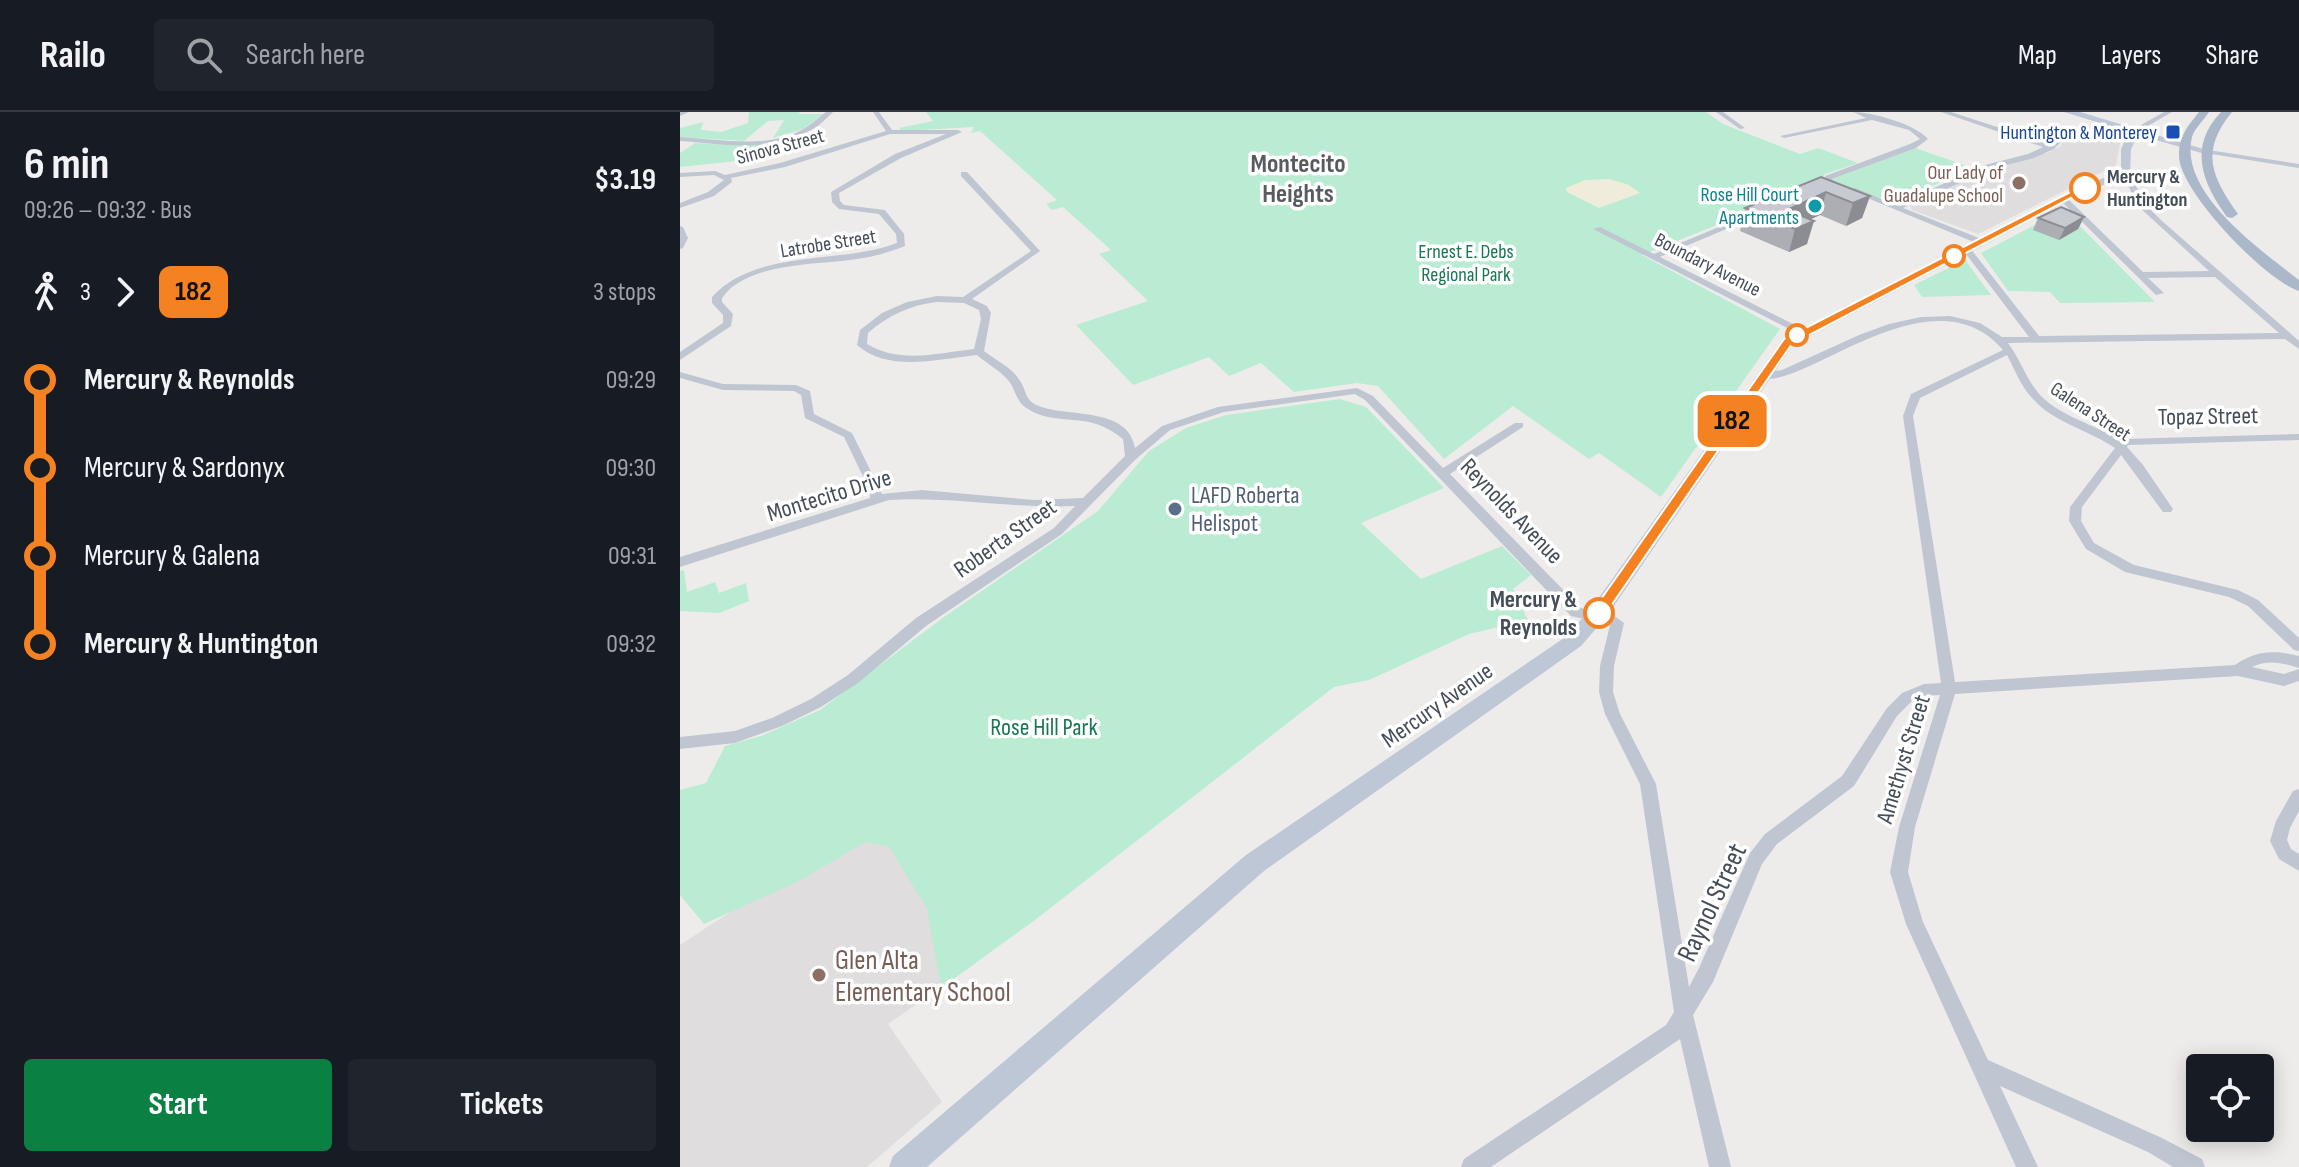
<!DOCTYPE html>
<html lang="en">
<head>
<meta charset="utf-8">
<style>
	body { margin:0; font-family:"Sofia Sans Condensed",sans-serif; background:#20242c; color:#f1f3f6; height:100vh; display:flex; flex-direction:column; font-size:30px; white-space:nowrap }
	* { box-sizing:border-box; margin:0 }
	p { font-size:26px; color:#9ea1a6 }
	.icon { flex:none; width:44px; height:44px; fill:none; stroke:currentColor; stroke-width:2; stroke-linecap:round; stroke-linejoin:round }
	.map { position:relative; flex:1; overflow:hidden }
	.sheet { display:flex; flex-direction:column; background:#171b24; width:680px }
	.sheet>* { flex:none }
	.badge { padding:0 16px; border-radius:12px; font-size:28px; line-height:52px }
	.buttons { position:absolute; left:1506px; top:942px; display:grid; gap:16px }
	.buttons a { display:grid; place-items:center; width:88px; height:88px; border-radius:8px; background:#171b24; box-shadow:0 4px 20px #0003; font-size:40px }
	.map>.badge { position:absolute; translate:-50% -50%; box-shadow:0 0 0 4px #fff }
	.legs { display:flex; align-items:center; gap:12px; height:88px; padding:0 24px; font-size:26px }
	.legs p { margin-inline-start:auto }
	.head { display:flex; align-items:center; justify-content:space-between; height:136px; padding:0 24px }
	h1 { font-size:44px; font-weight:700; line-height:60px }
	.primary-button { display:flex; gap:16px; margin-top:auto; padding:16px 24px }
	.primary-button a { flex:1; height:92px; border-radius:8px; background:#0b8043; color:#fff; font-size:32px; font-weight:700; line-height:92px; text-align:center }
	.primary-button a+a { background:#20242c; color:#f1f3f6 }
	ul { padding:0 24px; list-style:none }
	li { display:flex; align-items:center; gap:28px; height:88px; font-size:30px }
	li i { display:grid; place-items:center; width:12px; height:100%; margin:0 10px; background:currentColor }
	li i::after { content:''; width:20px; height:20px; margin:-10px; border:6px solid; border-radius:50%; background:#171b24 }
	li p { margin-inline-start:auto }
	li:first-child i { background:linear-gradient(#0000 50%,currentColor 0) }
	li:last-child i { background:linear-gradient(currentColor 50%,#0000 0) }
	header { display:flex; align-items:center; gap:48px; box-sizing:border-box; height:112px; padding:0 40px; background:#171b24; border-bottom:2px solid #363941 }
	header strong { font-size:38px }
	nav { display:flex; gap:44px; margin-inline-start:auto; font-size:28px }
	.search { width:560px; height:72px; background:#20242c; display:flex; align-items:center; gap:20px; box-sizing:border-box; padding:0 28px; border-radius:8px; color:#9ea1a6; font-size:30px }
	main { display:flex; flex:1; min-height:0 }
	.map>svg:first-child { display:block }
</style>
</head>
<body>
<header>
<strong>Railo</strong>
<div class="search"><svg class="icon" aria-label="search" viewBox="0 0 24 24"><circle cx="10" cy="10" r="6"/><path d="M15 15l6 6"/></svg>Search here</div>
<nav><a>Map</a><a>Layers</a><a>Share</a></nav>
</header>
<main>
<section class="sheet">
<div class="head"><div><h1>6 min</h1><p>09:26 – 09:32 · Bus</p></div><b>$3.19</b></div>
<div class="legs"><svg class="icon" aria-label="walk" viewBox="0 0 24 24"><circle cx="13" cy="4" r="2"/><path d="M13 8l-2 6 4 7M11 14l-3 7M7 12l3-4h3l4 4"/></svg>3<svg class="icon" aria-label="forward" viewBox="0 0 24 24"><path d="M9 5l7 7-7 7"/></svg><b class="badge" style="background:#f58220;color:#111">182</b><p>3 stops</p></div>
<ul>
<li><i style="color:#f58220"></i><b>Mercury &amp; Reynolds</b><p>09:29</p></li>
<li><i style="color:#f58220"></i><span>Mercury &amp; Sardonyx</span><p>09:30</p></li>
<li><i style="color:#f58220"></i><span>Mercury &amp; Galena</span><p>09:31</p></li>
<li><i style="color:#f58220"></i><b>Mercury &amp; Huntington</b><p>09:32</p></li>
</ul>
<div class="primary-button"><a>Start</a><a>Tickets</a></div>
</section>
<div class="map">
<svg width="1619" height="1055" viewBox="0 0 1619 1055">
	<rect width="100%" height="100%" fill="#eeeceb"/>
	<g fill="#dfdddd">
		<path d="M1383,26H1441L1436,53L1298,122L1232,98L1230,93L1314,55L1367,41L1381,34Z"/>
		<path d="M190,668L296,851L208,912L262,990L187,1055H0V833L166,724Z"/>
	</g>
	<g fill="#b9ecd2">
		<path d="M69,0H120L118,2H143L123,17L93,26L104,8L88,9L64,29L0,25V16L23,10L21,18L41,20L68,11Z"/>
		<path d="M246,0H1026L1043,12L1120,42L1138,36L1178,51L1145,62L1137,73L962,143L1100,217L981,385L919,341L909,347L833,294L764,347L698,274L677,271L614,280L581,251L549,264L529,245L453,273L396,213L468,189L419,142L431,138L383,95L372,98L366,92L377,88L300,19L291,21L294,15L222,19L219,16L253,9Z"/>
		<path d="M92,29L93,41L48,50L0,55V41L15,31L48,33Z"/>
		<path d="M1235,36L1293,56L1213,91L1150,68Z"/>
		<path d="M1384,98L1475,190L1380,191L1370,180L1328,179L1301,141Z"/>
		<path d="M1285,148L1311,183L1242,185L1234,173Z"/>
		<path d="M660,287L686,295L764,376L681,411L741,467L822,434L851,463L833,477L848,508L789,522L689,568L654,575L355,808L261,876L247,796L209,735L185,730L119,769L24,812L0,783V678L26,671L45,634L81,624L140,598L264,505L418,399L469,339L506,316L546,303Z"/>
		<path d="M4,458L7,480L35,470L39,481L66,471L69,489L39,501L0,499V459Z"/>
	</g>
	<path fill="#f0ecdb" d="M929,67L949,73L960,81L919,96L887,80L886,76L905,68Z"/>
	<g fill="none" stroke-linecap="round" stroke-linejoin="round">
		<g fill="#bfc6d1" fill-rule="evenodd">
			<path d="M0,0H9L0,4Z"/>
			<path d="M146,0H153C146,7 138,15 129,19C91,41 41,32 0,29V25C40,27 89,38 125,16C133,11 139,5 146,0Z"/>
			<path d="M193,0H199L212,18H278L282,20L221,46L159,81L160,89L164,93L205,98L224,122L225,134C209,140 194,145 177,147C138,153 89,150 55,173C50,176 46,181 42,186V190L53,202L51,214L0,248V240L43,211V203L32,191V185C76,136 160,153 217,131L216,122L199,102L159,97L152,90L151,80L215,42L266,22H210L105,55L51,66L52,70L34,84L0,96V91L28,80L44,68L34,63L0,65V61L35,59L45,63L100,51L206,19Z"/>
			<path d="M1036,0H1043L1065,16L1060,17Z"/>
			<path d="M1173,0C1192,0 1235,12 1248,27L1236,36L1152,67L1156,73L1149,75L1145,64L1230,32L1240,27L1229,18L1192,8L1104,26L1100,24L1186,6Z"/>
			<path d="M1261,0H1271L1369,32L1373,30L1376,22L1452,18L1484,0H1492L1454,22L1381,25L1380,31L1374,37L1354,46L1311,57L1223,96L1304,128V132L1301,133L1168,78L1175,76L1216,93L1305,53L1348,42L1363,35Z"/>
			<path d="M1522,37L1619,52V56L1525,41H1522Z"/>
			<path d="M281,60H287L360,139L292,187L307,194L311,201L304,239C314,247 331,255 338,266C349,280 342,290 365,296C394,304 449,297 455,336L482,314L538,295L677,276L693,284L763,356L835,311H843V315L770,362L901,496L933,503L944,511L934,554L933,580L940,602L976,672L1009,875L1019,856L1070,741L1085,722L1162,664L1207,596L1222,581L1244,572L1261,571L1223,304L1231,282L1323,238C1250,152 1115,287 1078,264L1083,261L1102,258L1179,223L1209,212L1241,205L1270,204L1300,211L1322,225H1349L1283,138L1287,135L1290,136L1359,224L1599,221L1535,165L1468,166L1484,181L1476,183L1380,88L1387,86L1463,160L1529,159L1459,95L1442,62L1449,60L1465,92L1481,108L1619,229V237L1605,227L1328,231C1341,248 1347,270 1362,285C1384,306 1415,312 1440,329L1445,327L1619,322V328L1448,333L1447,335L1463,353L1493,397L1491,400H1483L1441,343L1402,395L1401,409L1414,431L1454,453L1558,478L1578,488L1619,526V539L1614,538L1568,494L1549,485L1445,460L1406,437L1389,409L1390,395L1435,336C1409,318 1374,311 1353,287C1341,275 1335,258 1327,243L1240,286L1233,304L1275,570L1555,553C1576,538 1595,538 1619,544V556C1603,551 1588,547 1572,555L1604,562L1619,557V569L1604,574L1558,564L1275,582L1235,715L1228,760L1243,810L1308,948L1482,1026L1522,1047L1525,1055H1493L1468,1040L1320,974L1358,1055H1336L1226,812L1210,760L1219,715L1260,583L1245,584L1232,589L1217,604L1174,674L1097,732L1082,752L1033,870L1013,903L1051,1055H1029L1000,927L811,1055H781L784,1047L986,913L994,900L960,672L925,602L919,580L920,554L930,513L891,504L685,288L675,282L544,300L490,318L455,348L382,422L246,514L178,571L141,595L102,614L55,631L0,637V625L55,619L92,606L131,587L168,563L236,506L374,416L395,394C333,397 271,384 209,388L0,455V445L190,386V379L164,325L125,306L121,283L114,279L43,278L0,266V260L43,272L116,273L130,279L134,302L172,321L202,382L242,378L354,388L403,386L445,344L443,327C407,297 378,316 348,297C335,290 336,276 327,267C319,258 306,251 297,243C258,247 209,261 177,233L180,218L202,201L227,190L257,184L283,185L351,139L281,64ZM257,190L284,191L299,198L301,207L294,237C258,241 220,252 187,232L188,221C209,203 230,193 257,190Z"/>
			<path d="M1075,100L1082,102L980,145L1125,218V222H1119L913,117L920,115L974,142Z"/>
			<path d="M0,114L3,115L8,126L3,136L0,137Z"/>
			<path d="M1619,677V699L1610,716L1607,728L1611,737L1619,742V759L1599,747L1590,729L1596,709L1613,679Z"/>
		</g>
		<path fill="#bec7d5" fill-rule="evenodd" d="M1384,0H1400L1530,39L1525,42L1458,23L1451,37L1450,64L1409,78L1113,233L927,504L901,534L584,759L247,1055H209L213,1044L566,743L887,524L913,494L1103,227L1401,74L1441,60V37L1449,20Z"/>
		<g fill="#abb8ca" fill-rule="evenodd">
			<path d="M1519,0H1529C1524,8 1514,17 1512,25C1498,81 1581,138 1619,168V179C1586,169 1499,79 1499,44C1499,24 1507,15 1519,0Z"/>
			<path d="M1541,0H1552C1520,39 1531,64 1558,102L1552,106L1547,105C1522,71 1508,34 1541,0Z"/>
		</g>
	</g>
	<g fill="#acaeb4">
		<path d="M1141,65L1190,84L1182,106L1166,114L1140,103L1130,107L1127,132L1109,140L1060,119L1065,96Z"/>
		<path d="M1404,105L1398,117L1379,128L1353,118L1358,106Z"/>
	</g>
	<g fill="#8c8d92">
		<path d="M1146,80L1140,103L1112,116L1107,98Z"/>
		<path d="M1190,84L1182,106L1166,114L1173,91Z"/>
		<path d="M1404,105L1398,117L1379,128L1385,116Z"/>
		<path d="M1134,109L1127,132L1109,140L1115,117Z"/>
	</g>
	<g fill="#c8cad1" stroke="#8c8d92" stroke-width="2">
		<path d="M1141,65L1190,84L1173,91L1146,80L1107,98L1134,109L1115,117L1065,96Z"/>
		<path d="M1381,95L1404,105L1385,116L1358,106Z"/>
	</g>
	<path fill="#f58220" stroke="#fff" stroke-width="2" d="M1402,74L1410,76L1112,232L924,504H914V497L1104,227Z"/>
	<rect fill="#1a4fb4" stroke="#fff" stroke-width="3" x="1485" y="12" width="16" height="16" rx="4"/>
	<g fill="#8d6e63" stroke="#fff" stroke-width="3">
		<circle cx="1339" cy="71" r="8"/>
		<circle cx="139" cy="863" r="8"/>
	</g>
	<g fill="#fff" stroke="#f58220" stroke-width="4">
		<circle cx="1405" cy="76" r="14"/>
		<circle cx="1274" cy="144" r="10"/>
		<circle cx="1117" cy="223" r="10"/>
		<circle cx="919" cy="501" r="14"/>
	</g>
	<circle fill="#0f9aa8" stroke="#fff" stroke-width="3" cx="1135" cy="94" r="8"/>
	<circle fill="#5c6f8a" stroke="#fff" stroke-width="3" cx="495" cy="397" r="8"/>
	<g text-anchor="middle" stroke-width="7" stroke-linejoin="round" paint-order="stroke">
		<g font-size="20" fill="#164399" stroke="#fff" text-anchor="end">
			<text x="1477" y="27">Huntington &amp; Monterey</text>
		</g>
		<g font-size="20" fill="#444d58" stroke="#fff">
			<text transform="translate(100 34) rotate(-15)" y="7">Sinova Street</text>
			<text transform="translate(148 131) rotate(-9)" y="7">Latrobe Street</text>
			<text transform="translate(1028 152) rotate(27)" y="7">Boundary Avenue</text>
			<text transform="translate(1411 299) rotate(33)" y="7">Galena Street</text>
		</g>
		<g font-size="20" fill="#785e54" stroke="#fff" text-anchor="end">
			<text x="1323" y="67">Our Lady of<tspan x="1323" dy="23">Guadalupe School</tspan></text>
		</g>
		<g font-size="20" font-weight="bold" fill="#444d58" stroke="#fff" text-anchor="start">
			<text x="1427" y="71">Mercury &amp;<tspan x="1427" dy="23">Huntington</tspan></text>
		</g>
		<g font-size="20" fill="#0d838f" stroke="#fff" text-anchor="end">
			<text x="1119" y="89">Rose Hill Court<tspan x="1119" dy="23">Apartments</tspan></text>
		</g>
		<g font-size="20" fill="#187651" stroke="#fff">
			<text x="786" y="146">Ernest E. Debs<tspan x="786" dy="23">Regional Park</tspan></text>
		</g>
		<g font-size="24" fill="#444d58" stroke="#fff">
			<text transform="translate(1528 304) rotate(-1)" y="8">Topaz Street</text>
			<text transform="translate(149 383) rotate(-17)" y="8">Montecito Drive</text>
			<text transform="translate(832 399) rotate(46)" y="8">Reynolds Avenue</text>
			<text transform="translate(325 426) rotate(-35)" y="8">Roberta Street</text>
			<text transform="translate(757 593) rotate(-35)" y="8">Mercury Avenue</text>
			<text transform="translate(1223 647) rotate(-73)" y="8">Amethyst Street</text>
		</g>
		<g font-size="24" fill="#4e5e75" stroke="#fff" text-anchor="start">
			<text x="511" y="391">LAFD Roberta<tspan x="511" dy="28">Helispot</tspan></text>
		</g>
		<g font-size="24" font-weight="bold" fill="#444d58" stroke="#fff" text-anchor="end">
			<text x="897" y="495">Mercury &amp;<tspan x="897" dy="28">Reynolds</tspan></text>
		</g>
		<g font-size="24" fill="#187651" stroke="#fff">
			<text x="364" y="623">Rose Hill Park</text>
		</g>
		<g font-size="26" font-weight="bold" fill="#585b60" stroke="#fff">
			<text x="618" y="60">Montecito<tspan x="618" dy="30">Heights</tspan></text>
		</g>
		<g font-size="28" fill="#444d58" stroke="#fff">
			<text transform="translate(1031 790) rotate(-65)" y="10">Raynol Street</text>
		</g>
		<g font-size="28" fill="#785e54" stroke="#fff" text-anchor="start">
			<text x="155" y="857">Glen Alta<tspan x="155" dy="32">Elementary School</tspan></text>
		</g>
	</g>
</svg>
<div class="buttons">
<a><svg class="icon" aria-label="locate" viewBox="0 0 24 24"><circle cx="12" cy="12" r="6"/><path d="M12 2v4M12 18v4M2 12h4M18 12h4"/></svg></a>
</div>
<b class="badge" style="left:1052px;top:309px;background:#f58220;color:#111">182</b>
</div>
</main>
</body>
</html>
